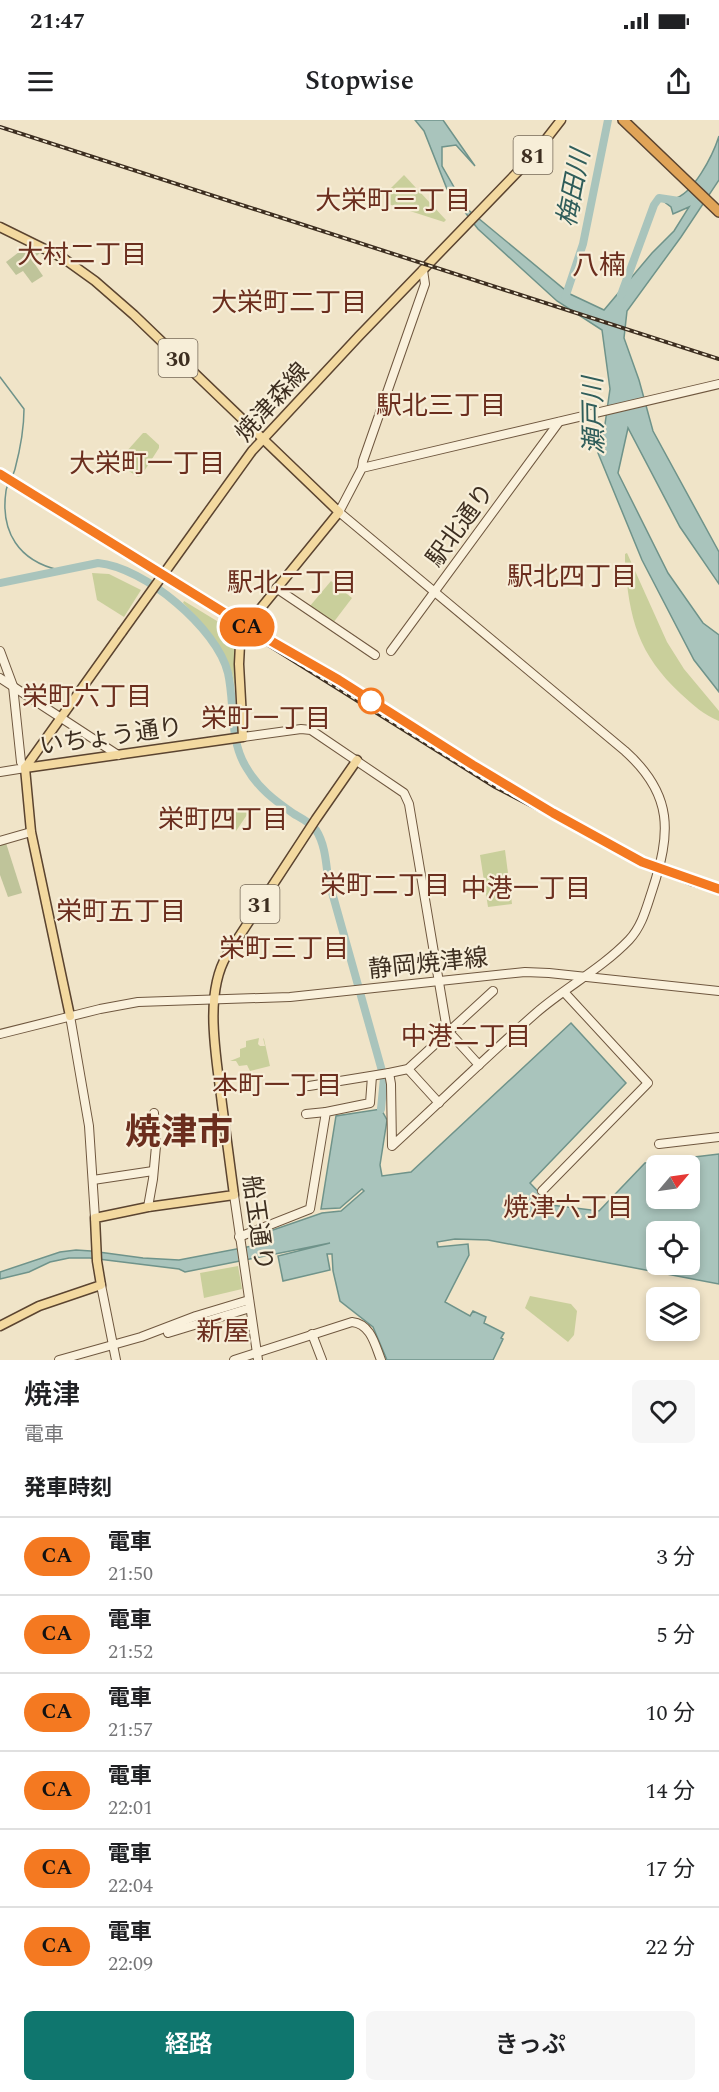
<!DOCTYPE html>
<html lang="ja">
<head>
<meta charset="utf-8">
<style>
	body { margin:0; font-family:Spectral,"Noto Sans JP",serif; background:#f6f6f6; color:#202124; height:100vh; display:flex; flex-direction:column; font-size:22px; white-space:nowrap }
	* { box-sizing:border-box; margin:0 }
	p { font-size:20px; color:#757577 }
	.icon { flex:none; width:33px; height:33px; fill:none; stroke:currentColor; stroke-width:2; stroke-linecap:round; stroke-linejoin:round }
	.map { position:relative; height:1240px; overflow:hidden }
	.drawer { display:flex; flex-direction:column; background:#fff; flex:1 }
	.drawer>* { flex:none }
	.badge { padding:0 12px; border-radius:20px; font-size:21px; line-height:39px }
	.needle { width:39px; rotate:61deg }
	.controls { position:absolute; left:646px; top:1035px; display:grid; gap:12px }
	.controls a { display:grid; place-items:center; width:54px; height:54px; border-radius:9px; background:#fff; box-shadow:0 3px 9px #0003; font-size:30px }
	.map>.badge { position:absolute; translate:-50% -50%; box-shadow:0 0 0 3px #fff }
	h2 { padding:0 24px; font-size:22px; line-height:54px }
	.round { display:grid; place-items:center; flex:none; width:63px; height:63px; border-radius:9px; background:#f6f6f6 }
	.summary { display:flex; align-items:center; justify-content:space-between; height:102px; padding:0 24px }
	h1 { font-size:28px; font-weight:600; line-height:45px }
	.action { display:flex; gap:12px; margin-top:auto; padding:12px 24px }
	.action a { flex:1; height:69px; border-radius:9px; background:#0f766e; color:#fff; font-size:24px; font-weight:600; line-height:69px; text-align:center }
	.action a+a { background:#f6f6f6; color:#202124 }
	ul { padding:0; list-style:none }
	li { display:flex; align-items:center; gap:18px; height:78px; padding:0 24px; border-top:2px solid #e0e0e0 }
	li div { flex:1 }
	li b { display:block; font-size:22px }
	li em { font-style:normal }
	li .badge { min-width:66px; font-weight:700; text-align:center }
	.status { display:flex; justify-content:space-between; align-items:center; height:42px; padding:0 30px; background:#fff; direction:ltr }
	.status svg { height:16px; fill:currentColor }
	header { display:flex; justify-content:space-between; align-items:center; height:78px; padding:0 24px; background:#fff; font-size:27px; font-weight:600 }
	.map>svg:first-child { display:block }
</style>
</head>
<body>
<div class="status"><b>21:47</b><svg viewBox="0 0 49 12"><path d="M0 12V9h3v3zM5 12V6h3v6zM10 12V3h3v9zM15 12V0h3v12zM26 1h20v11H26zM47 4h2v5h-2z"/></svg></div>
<header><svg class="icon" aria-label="menu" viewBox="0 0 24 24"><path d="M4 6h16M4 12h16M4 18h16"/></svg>Stopwise<svg class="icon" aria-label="share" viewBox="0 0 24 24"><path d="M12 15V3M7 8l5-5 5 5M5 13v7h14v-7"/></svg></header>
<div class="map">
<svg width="719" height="1240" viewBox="0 0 719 1240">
	<rect width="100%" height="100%" fill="#f0e4c8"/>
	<g fill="#c9cf9b">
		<path d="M404,55L446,100L444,102L385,83L390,69Z"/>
		<path d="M143,313H146L159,325V328L141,356L138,357L118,344V341Z"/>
		<path d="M627,433L667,522L684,549L719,591V601C704,595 693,585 681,574C638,534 629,499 625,441V434Z"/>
		<path d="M92,453L109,454L141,470L124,497L97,480Z"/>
		<path d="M331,461L352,478L333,503L311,488L310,486Z"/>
		<path d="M184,481L240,515L237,567H235C230,533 207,507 183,483Z"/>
		<path d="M253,686L236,711L225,700L222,693L225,690Z"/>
		<path d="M505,730L512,784L488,787L480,735Z"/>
		<path d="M259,918L258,924L260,926H265L263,918L264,919L270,946L250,951L247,945L239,946L236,941H230L240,937V929L246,927V921Z"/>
		<path d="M238,1146L242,1169L204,1178L200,1153Z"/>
		<path d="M530,1176L571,1184L577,1191L574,1215L568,1222L525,1188Z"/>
	</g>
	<g fill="#bfc49a">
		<path d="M28,128L40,133L32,140L43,156L32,163L23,151L16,155L6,142L23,129Z"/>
		<path d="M6,723L22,773L8,777L0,755V725Z"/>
	</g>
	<g fill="#a9c4bc" stroke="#6f938a" stroke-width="1.5" fill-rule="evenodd">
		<path d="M415,0H443L475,46L456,25L442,27V46L466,88L570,174L604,190L652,133L674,111L689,87L673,94L671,87L659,78C663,79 669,80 673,79C693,75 713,35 719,16V60L681,117L627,191L624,218L639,260L653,311L719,432V464L680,407L628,308L618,353L668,453L703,503L719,515V572L694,540L642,440L598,333L604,311L610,269L602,210L557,181L478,109L447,69L424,11Z"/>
		<path d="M571,903L626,963L530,1063L551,1085L599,1091L645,1043L719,1034V1164L488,1120L455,1119L437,1122L438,1127L468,1124L469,1135L445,1182L470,1196L473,1191L486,1197L484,1203L504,1213L501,1218L503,1219L493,1240H387L373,1207L340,1181L333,1151L332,1134H327L330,1150L283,1161L278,1136L330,1123L185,1152L179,1149L90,1138H69L50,1142L29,1152L0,1159V1152L60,1132L76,1130L91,1131L143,1138L179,1140L268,1123L267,1112L322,1093L341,1091L364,1071L362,1069L340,1088L321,1089L336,996L381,989L387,1000L380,1045L382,1056L411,1052ZM657,1046H690V1078H657ZM657,1112H690V1144H657Z"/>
	</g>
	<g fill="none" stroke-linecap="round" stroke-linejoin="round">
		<path stroke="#6f938a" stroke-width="1.5" d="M0,257L24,289C24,308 20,330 15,349C13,357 7,363 6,371C0,412 19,441 59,450"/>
		<g stroke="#a9c4bc" stroke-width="8">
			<path d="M621,175L654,85L659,78L679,81"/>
			<path d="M565,178L583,124L608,0"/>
			<path d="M0,463L98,443C144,447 217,508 228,553C235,584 229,619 246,647C258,668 274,680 294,694C301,698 311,703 316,710C325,724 326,742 328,758L384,958L381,989"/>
		</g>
		<g stroke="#6f573f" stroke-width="10">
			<g id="secondary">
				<path d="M362,348L363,341L425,164L423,150"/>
				<path d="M276,468L375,535"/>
				<path d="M0,531L13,566L21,642L25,648L0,652"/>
				<path d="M391,531L559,302"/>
				<path d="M0,558L118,635"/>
				<path d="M243,617L301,609L311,610L404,673L409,684L446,904L449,912L479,945"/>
				<path d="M0,721L31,712"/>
				<path d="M493,871L408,949L389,953L391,964L392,1026C440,982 487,936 536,893C566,867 601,849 629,820C642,806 646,789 652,771C671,713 674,675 625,631L339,392L362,348L719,264"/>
				<path d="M70,896L89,1006L95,1098"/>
				<path d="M0,914L100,889L138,882L290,877L525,852L549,853L719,871"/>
				<path d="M408,949L439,983"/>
				<path d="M309,966L389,953"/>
				<path d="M306,994L326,992"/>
				<path d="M659,1024L719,1017"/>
				<path d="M93,1060L153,1051"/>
				<path d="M542,1071L648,963L564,872"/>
				<path d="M234,1075L258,1240"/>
				<path d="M148,1087L153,1059L156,1026L154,993"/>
				<path d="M239,1117L310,1089L326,992L370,983L372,956"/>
				<path d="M101,1165L116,1240"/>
				<path d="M168,1213L250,1188"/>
				<path d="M312,1214L322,1240"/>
				<path d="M59,1240L141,1217L196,1196L249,1180"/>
				<path d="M234,1240L352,1202C371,1204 375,1225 381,1240"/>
			</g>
		</g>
		<g stroke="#5b4430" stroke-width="11">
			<g id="primary">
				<path d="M0,107L63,138L95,161L134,195L339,392L252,499L240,524L239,544L243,617L25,648"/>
				<path d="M203,399L252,331L359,216L533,36L561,0"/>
				<path d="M25,648L31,712L70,896"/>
				<path d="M25,648L122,512"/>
				<path d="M0,1206L39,1186L101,1165L97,1141L95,1098L148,1087L234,1075C230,1045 226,1014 222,984C217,940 203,875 227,835L316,699L357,640"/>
			</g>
		</g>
		<g stroke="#5b4430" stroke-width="12">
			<path id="highway" d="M623,0L719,92"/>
		</g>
		<use href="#secondary" stroke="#faf1dc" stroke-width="8"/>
		<use href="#primary" stroke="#f3d9a0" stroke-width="8"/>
		<use href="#highway" stroke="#e0a458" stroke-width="9"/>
		<g stroke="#3d2e20" stroke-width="4">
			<g id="rail">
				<path d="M0,7L719,239"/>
				<path d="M0,357L495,667L653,749L690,764L719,772"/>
			</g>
		</g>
		<use href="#rail" stroke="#f7eed8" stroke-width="1.5" stroke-dasharray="4.5" stroke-linecap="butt"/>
		<g stroke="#5b4430" stroke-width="11" stroke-linecap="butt">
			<path id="primary-bridge" d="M122,512L203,399"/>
		</g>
		<use href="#primary-bridge" stroke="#f3d9a0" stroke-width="8"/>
	</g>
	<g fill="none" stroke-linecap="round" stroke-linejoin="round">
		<g stroke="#fff" stroke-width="14">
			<path id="line" d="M0,354L257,513L339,560L473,645L553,693L642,742L719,769"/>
		</g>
		<use href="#line" stroke="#f47921" stroke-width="9"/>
	</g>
	<circle fill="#fff" stroke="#f47921" stroke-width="3" cx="371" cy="581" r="12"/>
	<g text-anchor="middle" stroke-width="4.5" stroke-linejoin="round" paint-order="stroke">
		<g fill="#f7eed8" stroke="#756857" stroke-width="1.5">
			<rect x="513.5" y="16" width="39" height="38" rx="4.5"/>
			<rect x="158.5" y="219" width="39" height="38" rx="4.5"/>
			<rect x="240.5" y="765" width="39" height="38" rx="4.5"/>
		</g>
		<g font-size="22" font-weight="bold" fill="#3d2e20">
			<text x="533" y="43">81</text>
			<text x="178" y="246">30</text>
			<text x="260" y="792">31</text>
		</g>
		<g font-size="24" fill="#3d2e20" stroke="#f7eed8">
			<text transform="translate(272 282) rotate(-48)" y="8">焼津森線</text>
			<text transform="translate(460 405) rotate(-54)" y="8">駅北通り</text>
			<text transform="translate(111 616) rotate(-8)" y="8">いちょう通り</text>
			<text transform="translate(428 843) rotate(-6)" y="8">静岡焼津線</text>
			<text transform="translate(258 1103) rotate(82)" y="8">船玉通り</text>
		</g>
		<g font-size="26" font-style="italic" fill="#2f5d5a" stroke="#f7eed8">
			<text transform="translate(573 68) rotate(-79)" y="9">梅田川</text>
			<text transform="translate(593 296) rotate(-91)" y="9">瀬戸川</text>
		</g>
		<g font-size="26" fill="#6b2e1e" stroke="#f7eed8">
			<text x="393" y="89">大栄町三丁目</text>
			<text x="82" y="143">大村二丁目</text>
			<text x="289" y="191">大栄町二丁目</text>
			<text x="441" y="294">駅北三丁目</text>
			<text x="147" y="352">大栄町一丁目</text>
			<text x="572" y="465">駅北四丁目</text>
			<text x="292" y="471">駅北二丁目</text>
			<text x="87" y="585">栄町六丁目</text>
			<text x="266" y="607">栄町一丁目</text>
			<text x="223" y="708">栄町四丁目</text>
			<text x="385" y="774">栄町二丁目</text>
			<text x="526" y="777">中港一丁目</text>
			<text x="121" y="800">栄町五丁目</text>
			<text x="284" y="837">栄町三丁目</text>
			<text x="466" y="925">中港二丁目</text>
			<text x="277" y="974">本町一丁目</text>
			<text x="568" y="1096">焼津六丁目</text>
		</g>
		<g font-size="27" fill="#6b2e1e" stroke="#f7eed8">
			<text x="599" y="154">八楠</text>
			<text x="223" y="1220">新屋</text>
		</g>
		<g font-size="36" font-weight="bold" fill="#6b2e1e" stroke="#f7eed8">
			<text x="179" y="1024">焼津市</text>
		</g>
	</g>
</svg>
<div class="controls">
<a><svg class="needle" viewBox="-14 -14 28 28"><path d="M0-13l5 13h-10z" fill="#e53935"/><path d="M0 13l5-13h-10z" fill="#757577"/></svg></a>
<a><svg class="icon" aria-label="locate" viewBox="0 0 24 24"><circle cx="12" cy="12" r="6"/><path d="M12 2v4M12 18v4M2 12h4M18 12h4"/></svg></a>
<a><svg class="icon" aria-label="layers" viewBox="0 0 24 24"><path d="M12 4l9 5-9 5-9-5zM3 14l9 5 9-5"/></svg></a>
</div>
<b class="badge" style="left:247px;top:507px;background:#f47921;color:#111">CA</b>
</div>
<section class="drawer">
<div class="summary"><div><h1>焼津</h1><p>電車</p></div><a class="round"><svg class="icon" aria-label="heart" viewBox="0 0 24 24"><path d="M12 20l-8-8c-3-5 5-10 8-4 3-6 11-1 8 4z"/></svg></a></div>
<h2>発車時刻</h2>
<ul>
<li><span class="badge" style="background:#f47921;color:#111">CA</span><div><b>電車</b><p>21:50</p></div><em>3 分</em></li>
<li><span class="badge" style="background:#f47921;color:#111">CA</span><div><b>電車</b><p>21:52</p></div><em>5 分</em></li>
<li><span class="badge" style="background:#f47921;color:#111">CA</span><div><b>電車</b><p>21:57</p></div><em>10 分</em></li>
<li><span class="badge" style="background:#f47921;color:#111">CA</span><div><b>電車</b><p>22:01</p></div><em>14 分</em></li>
<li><span class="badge" style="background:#f47921;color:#111">CA</span><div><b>電車</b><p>22:04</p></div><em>17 分</em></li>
<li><span class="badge" style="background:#f47921;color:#111">CA</span><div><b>電車</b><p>22:09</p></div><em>22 分</em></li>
</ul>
<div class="action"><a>経路</a><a>きっぷ</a></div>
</section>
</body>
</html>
